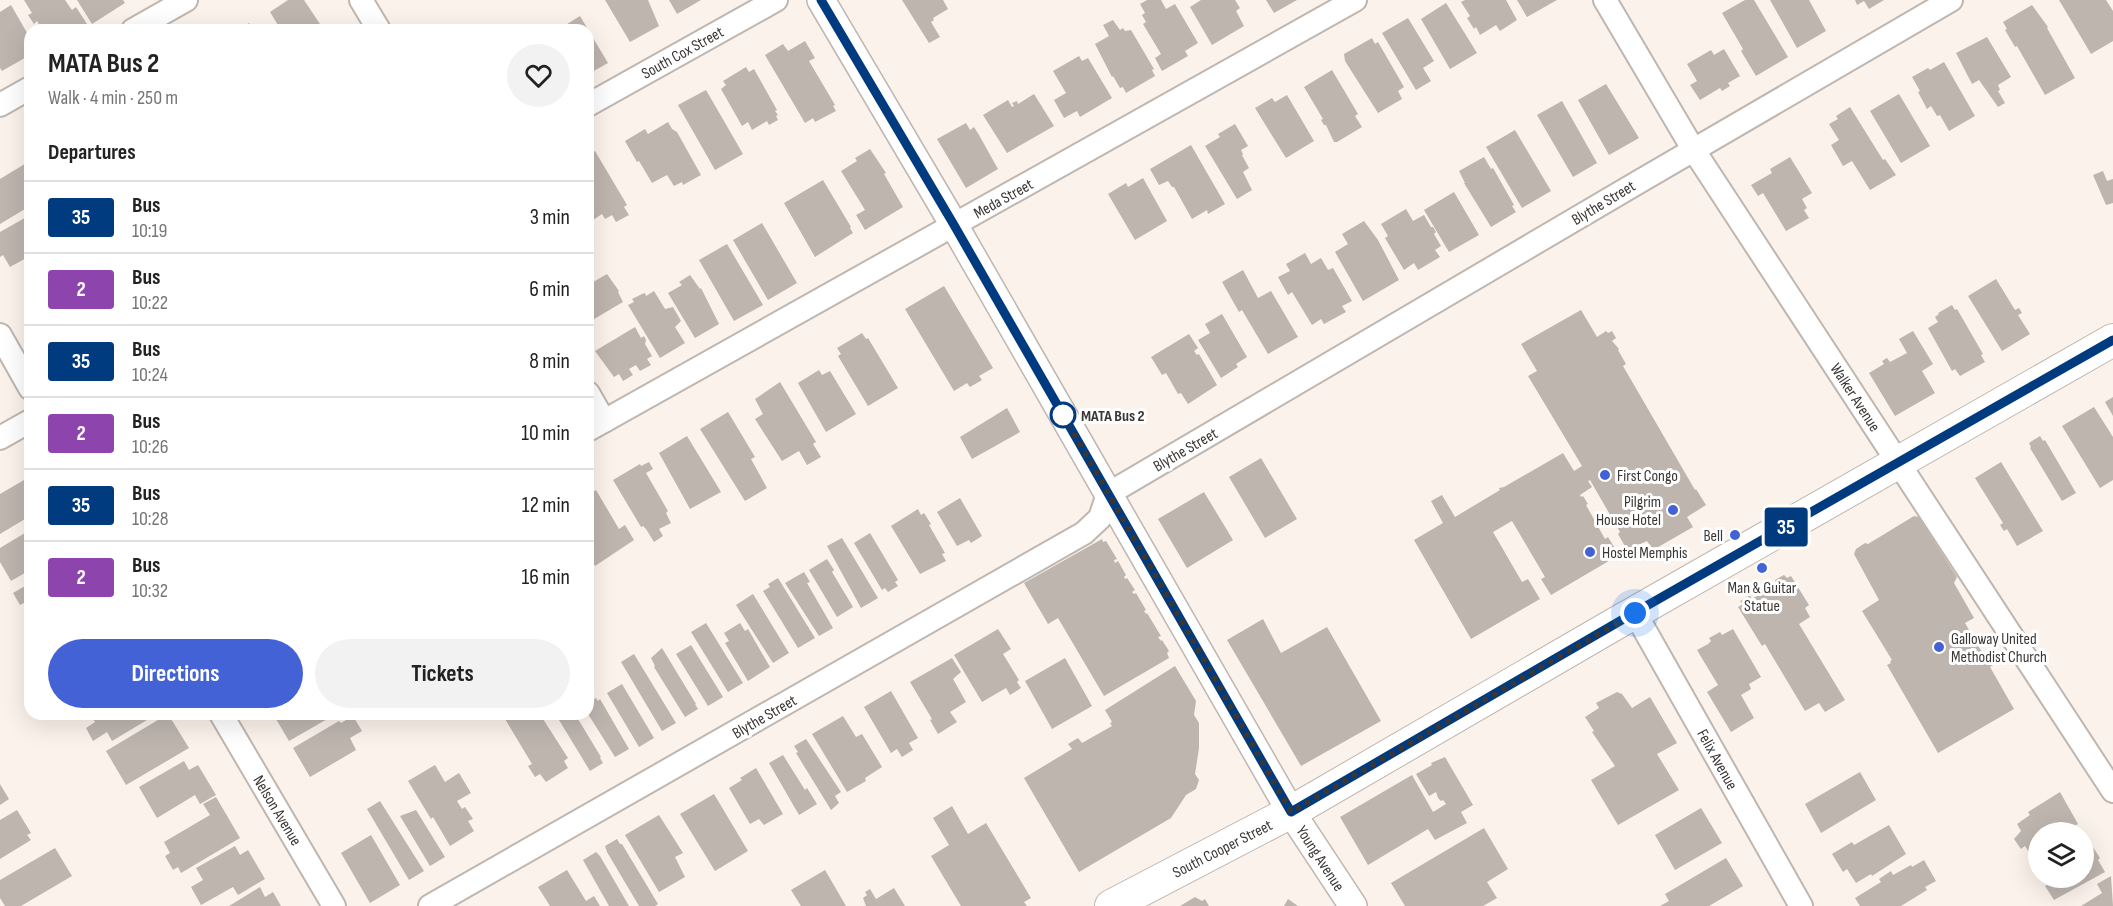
<!DOCTYPE html>
<html lang="en">
<head>
<meta charset="utf-8">
<style>
	body { margin:0; font-family:"Sofia Sans Condensed",sans-serif; background:#f2f2f2; color:#222; height:100vh; display:flex; flex-direction:column; font-size:22px; white-space:nowrap }
	* { box-sizing:border-box; margin:0 }
	p { font-size:20px; color:#767676 }
	.icon { flex:none; width:33px; height:33px; fill:none; stroke:currentColor; stroke-width:2; stroke-linecap:round; stroke-linejoin:round }
	.map { position:relative; flex:1; overflow:hidden }
	.sheet { position:absolute; left:24px; top:24px; width:570px; height:696px; display:flex; flex-direction:column; background:#fff; border-radius:18px; box-shadow:0 6px 24px #0002 }
	.sheet>* { flex:none }
	.badge { padding:0 12px; border-radius:4px; font-size:21px; line-height:39px }
	.tools { position:absolute; left:2028px; top:822px; display:grid; gap:12px }
	.tools a { display:grid; place-items:center; width:66px; height:66px; border-radius:50%; background:#fff; box-shadow:0 6px 24px #0002; font-size:30px }
	.you { position:absolute; width:30px; height:30px; margin:-15px; border:4px solid #fff; border-radius:50%; background:#1a73e8; box-shadow:0 0 0 9px #1a73e833 }
	.map>.badge { position:absolute; translate:-50% -50%; box-shadow:0 0 0 3px #fff }
	h2 { padding:0 24px; font-size:22px; line-height:54px }
	.round { display:grid; place-items:center; flex:none; width:63px; height:63px; border-radius:32px; background:#f2f2f2 }
	.head { display:flex; align-items:center; justify-content:space-between; height:102px; padding:0 24px }
	h1 { font-size:28px; font-weight:700; line-height:45px }
	.action { display:flex; gap:12px; margin-top:auto; padding:12px 24px }
	.action a { flex:1; height:69px; border-radius:36px; background:#4362d5; color:#fff; font-size:24px; font-weight:700; line-height:69px; text-align:center }
	.action a+a { background:#f2f2f2; color:#222 }
	ul { padding:0; list-style:none }
	li { display:flex; align-items:center; gap:18px; height:72px; padding:0 24px; border-top:2px solid #e0e0e0 }
	li div { flex:1 }
	li b { display:block; font-size:22px }
	li em { font-style:normal }
	li .badge { min-width:66px; font-weight:700; text-align:center }
	.map>svg:first-child { display:block }
</style>
</head>
<body>
<div class="map">
<svg width="2113" height="906" viewBox="0 0 2113 906">
	<rect width="100%" height="100%" fill="#fbf2eb"/>
	<g fill="#beb5af">
		<path d="M24,0H65L72,10L76,7L87,24L78,30H42L37,21L34,24L28,15L32,13Z"/>
		<path d="M77,0H123L125,3L92,24Z"/>
		<path d="M288,0H304L324,30H281L270,12Z"/>
		<path d="M605,0H648L659,26L630,42Z"/>
		<path d="M669,0H701L677,14Z"/>
		<path d="M902,0H943L948,9L933,18L934,20L931,22L940,37L929,43Z"/>
		<path d="M1147,0H1161L1166,9L1175,4L1198,43L1185,51L1188,56L1162,71L1155,58L1161,54L1143,24L1146,22L1142,15L1145,13L1140,4Z"/>
		<path d="M1201,0H1235L1240,8L1236,11L1244,26L1212,45L1190,7Z"/>
		<path d="M1266,0H1297L1274,13Z"/>
		<path d="M1465,0H1506L1517,20L1500,31L1496,25L1480,35L1476,27L1474,29L1467,18L1470,16L1461,2Z"/>
		<path d="M1517,0H1557L1527,17Z"/>
		<path d="M1745,0H1754L1788,57L1756,76L1741,51L1743,49L1722,13Z"/>
		<path d="M1770,0H1809L1826,31L1797,48Z"/>
		<path d="M1855,0H1884L1869,9L1864,1L1857,5Z"/>
		<path d="M2059,0H2106L2113,11V41L2091,54Z"/>
		<path d="M1446,3L1477,53L1450,69L1421,19Z"/>
		<path d="M11,5L30,38V55L2,71L0,68V12Z"/>
		<path d="M2032,5L2048,27L2047,28L2075,78L2045,95L2017,46L2015,47L2005,30L2007,29L2003,22Z"/>
		<path d="M580,16L608,63L592,72L588,65V30H567L564,26Z"/>
		<path d="M1408,18L1434,61L1423,68L1431,81L1416,90L1382,33Z"/>
		<path d="M1113,20L1120,30L1123,28L1125,31L1131,30L1154,69L1152,70L1155,76L1126,93L1123,87L1120,88L1113,76L1112,77L1095,44L1109,36L1103,25Z"/>
		<path d="M249,23L253,30H238Z"/>
		<path d="M1987,37L2011,77L1998,85L2000,90L1998,91L2005,103L1998,107L1979,80L1972,84L1956,53Z"/>
		<path d="M1372,38L1375,44L1378,42L1404,87L1398,91L1402,99L1378,113L1345,61L1344,54Z"/>
		<path d="M805,41L815,58L809,61L835,105L833,106L836,111L815,122L813,118L805,123L765,55L783,44L788,51Z"/>
		<path d="M1724,49L1740,76L1728,83L1730,86L1722,91L1720,88L1700,100L1690,85L1697,81L1687,64L1711,50L1714,55Z"/>
		<path d="M1079,56L1082,61L1088,58L1112,98L1080,117L1077,111L1064,118L1054,100L1066,93L1053,71Z"/>
		<path d="M1944,62L1975,116L1949,131L1940,115L1937,116L1931,106L1927,109L1918,92L1920,91L1912,77L1928,68L1930,70Z"/>
		<path d="M746,67L749,72L754,69L777,110L775,111L778,115L776,116L778,120L769,125L767,121L752,130L748,122L742,126L721,89L726,85L723,81Z"/>
		<path d="M1332,70L1358,114L1355,116L1362,127L1337,142H1334L1326,125H1324L1321,120L1323,119L1304,87Z"/>
		<path d="M1606,84L1639,138L1609,155L1578,100Z"/>
		<path d="M706,90L743,154L715,170L678,105Z"/>
		<path d="M1034,94L1054,126L1007,153L983,115L1008,100L1012,107L1014,106L1012,103L1017,101L1018,104Z"/>
		<path d="M1899,94L1930,146L1901,163L1870,111Z"/>
		<path d="M1287,95L1314,141L1286,158L1255,108L1272,98L1275,102Z"/>
		<path d="M1562,101L1597,163L1573,177L1537,115Z"/>
		<path d="M1850,107L1883,160L1885,159L1896,175L1870,190L1852,161L1843,166L1831,145L1839,140L1829,124L1838,119L1836,116Z"/>
		<path d="M668,122L672,129L677,132L701,175L683,185L682,182L674,186L667,175L652,183L639,161L637,162L625,141L645,129L648,134Z"/>
		<path d="M966,123L970,130L974,127L979,135L998,169L966,188L937,139Z"/>
		<path d="M1235,124L1248,146L1241,150L1243,154L1242,155L1249,168L1243,172L1252,190L1237,199L1205,146L1220,137L1218,134Z"/>
		<path d="M1515,130L1551,191L1522,208L1486,147Z"/>
		<path d="M1191,145L1225,204L1208,214L1207,210L1192,219L1174,187H1172L1168,181L1159,185L1150,169Z"/>
		<path d="M870,149L886,173L884,174L903,207L865,230L856,215L865,210L841,171L857,161L855,158Z"/>
		<path d="M595,151L627,205L624,207L629,215L616,222L612,215L605,219L602,214L593,220L588,211V155Z"/>
		<path d="M1484,157L1491,169L1493,168L1514,205L1512,206L1516,212L1491,227L1464,183H1465L1459,171Z"/>
		<path d="M1790,157L1812,193L1802,199L1807,208L1804,210L1809,218L1786,231L1763,193L1758,196L1751,185L1772,173L1770,169Z"/>
		<path d="M28,162L30,165V206L0,224V179Z"/>
		<path d="M2103,171L2107,181L2113,179V203L2106,205L2093,175Z"/>
		<path d="M1143,178L1167,221L1135,240L1108,194L1126,183L1128,187Z"/>
		<path d="M823,180L851,227L850,228L853,233L815,257L784,203Z"/>
		<path d="M1454,192L1479,235L1449,252L1424,210Z"/>
		<path d="M1406,209L1413,221L1424,215L1431,227H1433L1436,232L1434,234L1441,246L1435,250L1440,257L1418,270L1414,263L1404,270L1385,238L1388,236L1381,224Z"/>
		<path d="M30,215V256L10,267L3,255L0,257V232Z"/>
		<path d="M1364,221L1378,240L1399,280L1363,301L1335,252L1348,244L1342,234Z"/>
		<path d="M762,223L797,283L768,300L733,240Z"/>
		<path d="M727,244L763,305L734,321L699,260Z"/>
		<path d="M1305,253L1311,264L1321,258L1328,270L1333,268L1352,301L1342,306L1346,312L1324,324L1321,319L1312,325L1292,292L1288,295L1278,277L1290,271L1286,264Z"/>
		<path d="M1243,270L1258,298L1271,291L1298,337L1268,354L1242,310L1239,312L1222,282Z"/>
		<path d="M607,274L619,291L618,292L623,302L589,322L588,285Z"/>
		<path d="M690,275L700,289L701,288L719,324L695,338L668,293L682,285L679,282Z"/>
		<path d="M1996,279L2015,310L2019,308L2022,313L2018,315L2030,334L2002,351L1968,296Z"/>
		<path d="M944,286L993,368L979,376L982,380L970,387L967,383L954,391L905,309Z"/>
		<path d="M654,291L665,309L673,307L681,321L675,327L685,343L660,358L628,305L634,302L632,299L642,294L645,293L646,296Z"/>
		<path d="M1952,305L1955,310L1957,309L1983,354L1981,355L1985,362L1960,376L1955,369L1952,371L1928,328L1938,322L1935,317L1939,314L1938,313Z"/>
		<path d="M1581,310L1597,337L1606,331L1608,333L1612,331L1616,338L1612,341L1619,349L1618,350L1626,364L1623,366L1695,490L1696,489L1706,505L1687,517L1693,527L1653,550L1647,541L1627,550L1618,534L1620,532L1590,480L1588,481L1592,487L1580,495L1581,497L1583,496L1588,504L1586,505L1605,539L1608,537L1619,555L1551,595L1541,579L1545,577L1512,521L1493,532L1522,582L1528,579L1540,599L1471,639L1414,540L1443,523L1431,501L1442,495L1455,517L1500,490L1499,488L1504,487L1563,453L1574,471L1582,466L1528,376L1537,371L1521,344Z"/>
		<path d="M1222,314L1247,357L1236,364L1238,367L1221,378L1198,340L1210,333L1205,324Z"/>
		<path d="M635,327L641,338L644,336L646,340L645,344L652,356L647,359L651,365L640,371L636,365L629,369L633,375L623,381L619,374L614,377L595,351Z"/>
		<path d="M1913,331L1933,364L1922,371L1935,393L1895,416L1869,373L1884,364L1882,361L1887,358L1890,362L1907,353L1899,339Z"/>
		<path d="M862,333L866,339L868,338L898,388L868,406L838,356L841,354L837,348Z"/>
		<path d="M1189,334L1198,348L1194,351L1197,355L1199,354L1217,385L1188,404L1181,393L1178,394L1166,373L1162,375L1151,357Z"/>
		<path d="M819,370L822,375L830,371L856,414L826,432L798,383Z"/>
		<path d="M780,382L816,442L813,444L821,457L807,465L799,451L782,461L755,419L763,414L755,399Z"/>
		<path d="M2113,397V416L2105,402Z"/>
		<path d="M2094,407L2113,437V480L2100,488L2062,426Z"/>
		<path d="M1007,408L1020,432L972,459L960,437Z"/>
		<path d="M728,412L755,457L751,459L767,488L745,501L700,429Z"/>
		<path d="M687,436L721,492L690,509L659,453Z"/>
		<path d="M2040,436L2043,441L2045,440L2076,493L2062,501L2030,448L2031,447L2029,443Z"/>
		<path d="M1261,458L1297,519L1265,538L1229,477Z"/>
		<path d="M649,462L653,469L646,473L668,511L666,513L671,523L659,529L663,536L654,542L646,529L643,526L641,527L613,480L640,464L641,466Z"/>
		<path d="M2001,462L2043,531L2017,546L2007,529L2004,531L2000,525L2003,523L1975,478Z"/>
		<path d="M24,480L30,490V516L0,534V494Z"/>
		<path d="M596,490L619,529L625,525L634,540L595,566L588,555V495Z"/>
		<path d="M1204,492L1233,540L1187,568L1158,519Z"/>
		<path d="M960,498L982,536L971,543L969,540L957,546L937,512Z"/>
		<path d="M918,509L921,515L924,513L931,524L929,525L945,553L942,554L946,561L920,574L891,526Z"/>
		<path d="M1914,516L1919,517L1957,577L1954,583L1974,618L1965,623L1983,654L1987,652L1994,664L1990,667L2014,709L1938,753L1887,665L1891,663L1890,661L1892,660L1862,611L1879,600L1854,554L1856,549L1865,543L1868,544Z"/>
		<path d="M30,530V570L11,581L0,562V548Z"/>
		<path d="M870,533L898,580L895,582L898,586L888,592L885,588L882,590L854,543Z"/>
		<path d="M842,538L878,598L861,608L827,546Z"/>
		<path d="M1102,539L1103,542L1106,541L1117,559L1114,560L1115,563L1118,561L1126,575L1124,577L1125,579L1127,578L1135,590L1132,592L1134,594L1136,593L1146,610L1144,611L1146,614L1147,613L1161,636L1158,637L1161,641L1162,640L1169,651L1167,653L1169,658L1104,696L1058,618L1048,624L1024,583Z"/>
		<path d="M827,559L834,570L832,572L853,607L837,617L809,570Z"/>
		<path d="M804,572L810,582L807,583L833,628L819,636L785,583Z"/>
		<path d="M1784,575L1787,578L1791,576L1809,605L1805,608L1810,617L1799,624L1845,700L1825,712L1819,703L1805,711L1765,644L1762,646L1738,607L1743,604L1740,601L1750,595L1752,599L1760,594L1758,591L1767,585L1770,589L1777,584L1775,580Z"/>
		<path d="M778,578L815,638L798,648L763,591L770,587L768,584Z"/>
		<path d="M30,583V613L24,603L20,605L13,593Z"/>
		<path d="M753,594L789,653L773,663L736,605Z"/>
		<path d="M1263,619L1281,653L1327,627L1381,721L1301,766L1227,640Z"/>
		<path d="M706,623L743,683L728,692L691,632Z"/>
		<path d="M740,623L745,631L748,629L770,667L748,681L725,643L729,641L724,633Z"/>
		<path d="M998,629L1011,649L1003,654L1019,680L1017,682L1021,688L1010,695L1006,688L982,702L954,655Z"/>
		<path d="M1733,629L1761,677L1749,684L1751,689L1741,695L1754,718L1731,732L1707,692L1718,685L1697,650L1708,644L1711,641L1709,638L1720,632L1722,635Z"/>
		<path d="M691,645L723,697L708,706L676,654Z"/>
		<path d="M662,648L696,704H695L698,709L685,717L654,667L655,666L651,658Z"/>
		<path d="M634,654L676,723L662,731L621,662Z"/>
		<path d="M952,658L961,672L953,679L966,702L950,712L957,722L938,734L930,720L932,719L910,682Z"/>
		<path d="M1065,658L1092,706L1052,729L1025,681Z"/>
		<path d="M1175,666L1196,701L1194,715L1199,723V748L1195,774L1199,780L1196,789L1186,795L1171,818L1079,872L1024,778L1072,749L1068,744L1078,738L1082,743L1112,726L1110,723L1112,722L1105,710Z"/>
		<path d="M622,684L654,738L639,747L607,693Z"/>
		<path d="M891,691L918,738L909,743L913,750L902,757L897,749L891,753L864,707Z"/>
		<path d="M1617,692L1622,694L1632,708L1650,697L1677,743L1657,754L1679,790L1618,825L1591,780L1615,766L1592,732L1594,731L1585,717L1599,708L1596,703Z"/>
		<path d="M596,698L598,701L600,699L629,749L615,757L588,714V703Z"/>
		<path d="M90,714H157L112,741L107,732L93,741L86,728L95,722Z"/>
		<path d="M168,714L189,748L126,785L106,751Z"/>
		<path d="M273,714H336L289,741Z"/>
		<path d="M502,714H550L543,719L568,758L564,761L568,768L546,782L540,774L535,777L528,766L532,764Z"/>
		<path d="M570,714H574L578,719L601,757L600,758L603,763L590,771L559,720Z"/>
		<path d="M353,716L362,731L350,738L356,750L310,777L293,748L339,721L341,723Z"/>
		<path d="M843,716L856,737L862,734L882,767L865,778L866,781L847,792L812,734Z"/>
		<path d="M806,739L841,792L835,796L839,803L831,810L796,753L798,752L794,746Z"/>
		<path d="M783,755L805,790L807,788L817,804L799,815L769,763Z"/>
		<path d="M1445,757L1473,805L1461,812L1467,823L1435,840L1428,829L1368,865L1340,817L1412,775L1433,812L1446,804L1443,800L1441,801L1438,798L1436,792L1429,796L1416,774L1432,765L1431,763Z"/>
		<path d="M184,761L189,770L198,765L216,795L200,804L195,795L157,818L139,787Z"/>
		<path d="M435,765L445,782L459,773L471,793L457,801L462,809L465,807L473,819L468,821L474,831L450,846L433,817L431,819L408,781Z"/>
		<path d="M756,768L783,814L764,825L759,819L750,824L729,788L742,780L740,778Z"/>
		<path d="M1860,772L1876,800L1821,833L1805,804Z"/>
		<path d="M0,784L9,799L0,805Z"/>
		<path d="M2060,792L2078,824L2064,832H2038V848L2030,854L2025,846L2021,849L2014,839L2021,831L2017,824L2030,815L2028,812Z"/>
		<path d="M714,794L748,851L715,871L680,814Z"/>
		<path d="M216,797L240,838L181,873L178,867L173,870L165,856L170,853L164,842L210,815L203,804Z"/>
		<path d="M380,801L424,871L409,880L367,809Z"/>
		<path d="M952,806L968,834L986,823L1031,898L1024,902L1027,906H961L931,856L949,845L933,818Z"/>
		<path d="M1701,808L1722,843L1675,870L1655,835Z"/>
		<path d="M17,810L31,833L27,835L31,840L0,859V820Z"/>
		<path d="M416,810L445,857L430,866L400,816Z"/>
		<path d="M659,815L683,853L675,857L685,877L659,892L625,835Z"/>
		<path d="M1889,825L1906,854L1872,876L1871,874L1856,883L1847,869L1843,872L1832,854L1852,842L1854,845Z"/>
		<path d="M1484,828L1508,869L1487,882L1497,898L1483,906H1405L1391,883Z"/>
		<path d="M371,835L400,885L370,903L341,853Z"/>
		<path d="M2087,838L2100,858L2098,860L2105,872L2054,900L2045,886L2050,883L2046,878H2084V839Z"/>
		<path d="M617,839L620,844H622L658,904L655,906H639L607,852L605,846Z"/>
		<path d="M235,846L240,855L248,850L265,879L238,895L233,887L201,905L191,887L203,880L196,868Z"/>
		<path d="M55,848L72,876L21,906H5L0,898V880Z"/>
		<path d="M596,852L600,856L629,906H609L583,860Z"/>
		<path d="M1726,858L1743,886L1709,906H1660L1669,901L1665,894Z"/>
		<path d="M1924,860L1936,881L1925,887L1927,890L1901,906H1860L1855,898L1881,882L1879,879L1891,871L1893,875L1911,865L1912,867Z"/>
		<path d="M567,870L586,901L594,896L600,906H550L538,887Z"/>
		<path d="M825,870L846,906H801L791,890Z"/>
		<path d="M2111,876L2113,906H2081L2102,893L2097,884Z"/>
		<path d="M260,887L265,897L273,892L281,906H229Z"/>
		<path d="M894,888L905,906H866L863,898L867,895L865,892L870,889L876,899Z"/>
		<path d="M1195,897L1202,901L1205,899L1209,906H1180Z"/>
		<path d="M1288,899L1298,906H1284Z"/>
	</g>
	<g fill="none" stroke-linecap="round" stroke-linejoin="round">
		<g stroke="#bfb6b0" stroke-width="26">
			<g id="minor">
				<path d="M361,0L379,30"/>
				<path d="M1605,0L1693,149L2113,791"/>
				<path d="M133,30L186,0"/>
				<path d="M0,105L30,88"/>
				<path d="M588,105L776,0"/>
				<path d="M0,335L30,388"/>
				<path d="M588,393L604,421"/>
				<path d="M588,430L1355,0"/>
				<path d="M0,438L30,421"/>
				<path d="M1635,613L1801,906"/>
				<path d="M221,714L334,906"/>
				<path d="M430,906L1084,533L1100,518L1108,494C1389,329 1669,163 1951,0"/>
			</g>
		</g>
		<g stroke="#bfb6b0" stroke-width="30">
			<path id="tertiary" d="M821,0L954,225L1291,812L1353,906"/>
		</g>
		<g stroke="#bfb6b0" stroke-width="34">
			<path id="secondary" d="M1111,906L1291,812L1620,621L2113,340"/>
		</g>
		<use href="#minor" stroke="#fff" stroke-width="22"/>
		<use href="#tertiary" stroke="#fff" stroke-width="27"/>
		<use href="#secondary" stroke="#fff" stroke-width="32"/>
	</g>
	<g fill="none" stroke-linecap="round" stroke-linejoin="round">
		<g stroke="#fff" stroke-width="14">
			<path id="line" d="M821,0L954,225L1291,812L1620,621L2113,340"/>
		</g>
		<use href="#line" stroke="#003b80" stroke-width="9"/>
		<path stroke="#3a3634" stroke-width="6" stroke-dasharray="0 10.8" d="M1063,415L1061,411L1291,812L1635,613"/>
	</g>
	<circle fill="#fff" stroke="#003b80" stroke-width="3" cx="1063" cy="415" r="12"/>
	<g fill="#4362d5" stroke="#fff" stroke-width="2">
		<circle cx="1605" cy="475" r="6"/>
		<circle cx="1673" cy="510" r="6"/>
		<circle cx="1735" cy="535" r="6"/>
		<circle cx="1590" cy="552" r="6"/>
		<circle cx="1762" cy="568" r="6"/>
		<circle cx="1939" cy="647" r="6"/>
	</g>
	<g text-anchor="middle" stroke-width="6" stroke-linejoin="round" paint-order="stroke">
		<g font-size="16" fill="#3a3634" stroke="#fff">
			<text transform="translate(682 52) rotate(-29)" y="6">South Cox Street</text>
			<text transform="translate(1003 198) rotate(-29)" y="6">Meda Street</text>
			<text transform="translate(1603 202) rotate(-31)" y="6">Blythe Street</text>
			<text transform="translate(1856 397) rotate(57)" y="6">Walker Avenue</text>
			<text transform="translate(1185 449) rotate(-30)" y="6">Blythe Street</text>
			<text transform="translate(764 716) rotate(-30)" y="6">Blythe Street</text>
			<text transform="translate(1718 759) rotate(61)" y="6">Felix Avenue</text>
			<text transform="translate(278 810) rotate(59)" y="6">Nelson Avenue</text>
			<text transform="translate(1222 848) rotate(-27)" y="6">South Cooper Street</text>
			<text transform="translate(1321 858) rotate(57)" y="6">Young Avenue</text>
		</g>
		<g font-size="16" font-weight="bold" fill="#3a3634" stroke="#fff" text-anchor="start">
			<text x="1081" y="421">MATA Bus 2</text>
		</g>
		<g font-size="16" fill="#3a3634" stroke="#fff" text-anchor="start">
			<text x="1617" y="481">First Congo</text>
			<text x="1661" y="507" text-anchor="end">Pilgrim<tspan x="1661" dy="18">House Hotel</tspan></text>
			<text x="1723" y="541" text-anchor="end">Bell</text>
			<text x="1602" y="558">Hostel Memphis</text>
			<text x="1762" y="593" text-anchor="middle">Man &amp; Guitar<tspan x="1762" dy="18">Statue</tspan></text>
			<text x="1951" y="644">Galloway United<tspan x="1951" dy="18">Methodist Church</tspan></text>
		</g>
	</g>
</svg>
<div class="tools">
<a><svg class="icon" aria-label="layers" viewBox="0 0 24 24"><path d="M12 4l9 5-9 5-9-5zM3 14l9 5 9-5"/></svg></a>
</div>
<div class="you" style="left:1635px;top:613px"></div>
<b class="badge" style="left:1786px;top:527px;background:#003b80;color:#fff">35</b>
<section class="sheet">
<div class="head"><div><h1>MATA Bus 2</h1><p>Walk · 4 min · 250 m</p></div><a class="round"><svg class="icon" aria-label="heart" viewBox="0 0 24 24"><path d="M12 20l-8-8c-3-5 5-10 8-4 3-6 11-1 8 4z"/></svg></a></div>
<h2>Departures</h2>
<ul>
<li><span class="badge" style="background:#003b80;color:#fff">35</span><div><b>Bus</b><p>10:19</p></div><em>3 min</em></li>
<li><span class="badge" style="background:#8e44ad;color:#fff">2</span><div><b>Bus</b><p>10:22</p></div><em>6 min</em></li>
<li><span class="badge" style="background:#003b80;color:#fff">35</span><div><b>Bus</b><p>10:24</p></div><em>8 min</em></li>
<li><span class="badge" style="background:#8e44ad;color:#fff">2</span><div><b>Bus</b><p>10:26</p></div><em>10 min</em></li>
<li><span class="badge" style="background:#003b80;color:#fff">35</span><div><b>Bus</b><p>10:28</p></div><em>12 min</em></li>
<li><span class="badge" style="background:#8e44ad;color:#fff">2</span><div><b>Bus</b><p>10:32</p></div><em>16 min</em></li>
</ul>
<div class="action"><a>Directions</a><a>Tickets</a></div>
</section>
</div>
</body>
</html>
